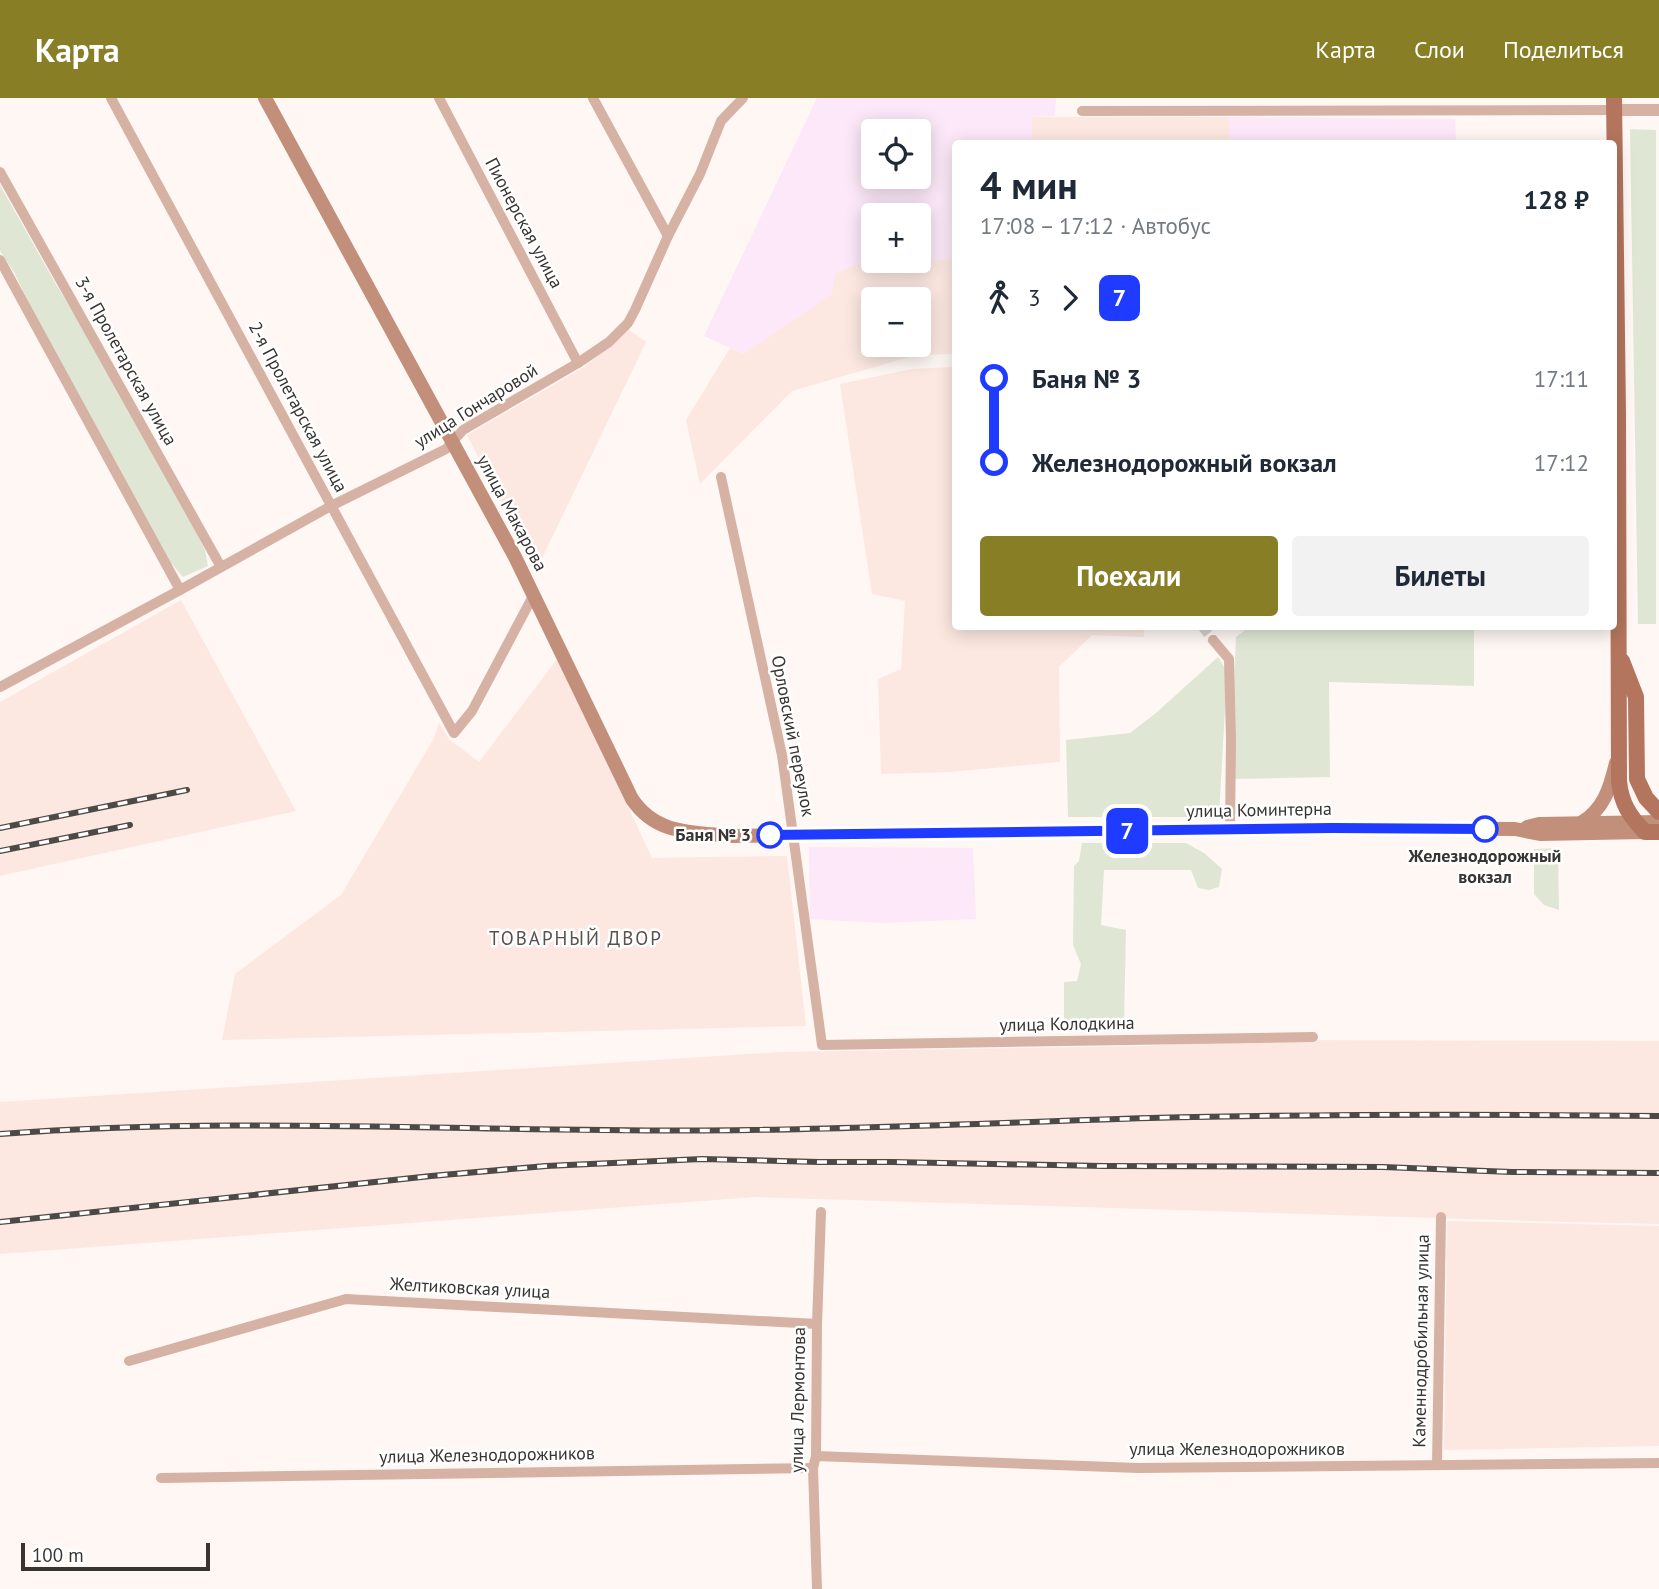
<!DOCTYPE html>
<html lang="ru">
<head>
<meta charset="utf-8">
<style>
	body { margin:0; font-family:"PT Sans",sans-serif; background:#f2f2f3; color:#1f2937; height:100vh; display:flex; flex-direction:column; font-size:26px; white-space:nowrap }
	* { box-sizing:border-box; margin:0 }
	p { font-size:23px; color:#747a83 }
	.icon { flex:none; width:38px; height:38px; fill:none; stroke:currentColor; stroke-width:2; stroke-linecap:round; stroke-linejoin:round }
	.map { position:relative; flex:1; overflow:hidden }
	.panel { position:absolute; left:952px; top:42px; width:665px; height:490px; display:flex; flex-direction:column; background:#fff; border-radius:7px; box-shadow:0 4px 18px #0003 }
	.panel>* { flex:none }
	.badge { padding:0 14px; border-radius:10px; font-size:24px; line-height:46px }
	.tools { position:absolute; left:861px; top:21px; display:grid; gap:14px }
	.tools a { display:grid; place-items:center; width:70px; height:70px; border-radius:7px; background:#fff; box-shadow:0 4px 18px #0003; font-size:35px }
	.scale { position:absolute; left:21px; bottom:18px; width:189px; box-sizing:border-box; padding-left:7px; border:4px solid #383432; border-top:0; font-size:19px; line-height:24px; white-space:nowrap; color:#383432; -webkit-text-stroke:5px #fff; paint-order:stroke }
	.map>.badge { position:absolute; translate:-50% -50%; box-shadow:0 0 0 4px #fff }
	.legs { display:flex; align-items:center; gap:10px; height:77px; padding:0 28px; font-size:23px }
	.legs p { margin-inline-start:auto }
	.summary { display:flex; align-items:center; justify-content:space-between; height:119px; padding:0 28px }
	h1 { font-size:38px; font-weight:800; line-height:52px }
	.primary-button { display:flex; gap:14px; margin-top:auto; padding:14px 28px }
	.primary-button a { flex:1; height:80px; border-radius:7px; background:#877e25; color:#fff; font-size:28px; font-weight:800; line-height:80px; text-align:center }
	.primary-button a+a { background:#f2f2f3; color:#1f2937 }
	ul { padding:0 28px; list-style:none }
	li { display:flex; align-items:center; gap:24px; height:84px; font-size:26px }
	li i { display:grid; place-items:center; width:10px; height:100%; margin:0 9px; background:currentColor }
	li i::after { content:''; width:18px; height:18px; margin:-9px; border:5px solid; border-radius:50%; background:#fff }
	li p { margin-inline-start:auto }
	li:first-child i { background:linear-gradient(#0000 50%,currentColor 0) }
	li:last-child i { background:linear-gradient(currentColor 50%,#0000 0) }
	header { display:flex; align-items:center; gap:42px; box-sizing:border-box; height:98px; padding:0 35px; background:#877e25; color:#fff }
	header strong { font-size:33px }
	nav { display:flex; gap:38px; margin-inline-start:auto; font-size:24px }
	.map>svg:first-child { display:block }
</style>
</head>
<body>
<header>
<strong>Карта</strong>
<nav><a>Карта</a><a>Слои</a><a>Поделиться</a></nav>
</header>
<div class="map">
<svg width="1659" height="1491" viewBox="0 0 1659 1491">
	<rect width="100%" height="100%" fill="#fef7f4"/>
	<g fill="#fce8f8" fill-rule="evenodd">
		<path d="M817,0H1056L1055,18L1032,19V45L956,46L955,159L936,163L919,159V117H873V160L835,175L833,196L743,256L704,238ZM873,33H919V79H873Z"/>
		<path d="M1229,19L1455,21L1456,45H1229Z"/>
		<path d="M809,749L973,750L976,821L881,825L810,821Z"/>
	</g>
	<g fill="#fce8e1" fill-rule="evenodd">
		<rect x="1032" y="19" width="197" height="26"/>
		<path d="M919,159L936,163L955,159V256L916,257L792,293L700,386L686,322L730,250L743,256L832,196L835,175L873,160V163H919ZM919,201V247H873V201Z"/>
		<path d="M628,231L646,244L536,473L467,337L584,269L615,244Z"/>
		<path d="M955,269L956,528L1144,529V539L1092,537L1059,569L1060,664L950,674L881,676L878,581L901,571L905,503L872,496L840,286L912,271Z"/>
		<path d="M181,502L296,713L0,778V604Z"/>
		<path d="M558,560L652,760L787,758L806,928L222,942L235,876L341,797L434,640L439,625L449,641L479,664Z"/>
		<path d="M1267,942L1659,943V1126L1564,1124L755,1099L0,1156V1004L780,954L1142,948Z"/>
		<path d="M1447,1123L1659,1128V1348L1444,1352Z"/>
	</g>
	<g fill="#dfe7d4">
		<path d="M1630,31L1656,32V526H1638Z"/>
		<path d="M0,87L57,188L97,254L191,424L205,452L208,468L183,479L166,459L32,212L14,174L0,153Z"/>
		<path d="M1249,529H1474V588L1329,584L1330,679L1234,681L1233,605L1236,539Z"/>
		<path d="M1218,559L1227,574L1219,719H1068L1066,642L1130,635L1156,615Z"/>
		<path d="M1082,745H1186L1204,755L1222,771L1219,789L1209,792L1198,790L1191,772H1104L1101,827L1126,832L1124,926C1104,933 1085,933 1064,928V884L1077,883L1081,866L1073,847L1074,768L1079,763Z"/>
		<path d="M1558,750L1559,812L1544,807L1534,796V751Z"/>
	</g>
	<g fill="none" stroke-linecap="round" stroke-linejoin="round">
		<path stroke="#d6d0cd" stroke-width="10" stroke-dasharray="10 5" stroke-linecap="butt" d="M1202,528L1213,542"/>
		<g stroke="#d6b2a4" stroke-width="10">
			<path d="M111,0L454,635L472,613L533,498"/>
			<path d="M439,0L578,265"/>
			<path d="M593,0L668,138"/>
			<path d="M1082,13L1615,12"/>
			<path d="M0,74L221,469"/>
			<path d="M0,162L180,492"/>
			<path d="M721,379L782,657L822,947L1313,939"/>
			<path d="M1213,542L1229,561L1231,642L1230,731"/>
			<path d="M0,589L180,492L331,408L446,351L463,332L578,265L609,244L628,225L635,212L668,138L700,76L721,23L743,0"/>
			<path d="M129,1263L346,1201L817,1226"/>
			<path d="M816,1358L1138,1370L1659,1365"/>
			<path d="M1437,1367L1441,1119"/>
			<path d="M161,1380L813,1370"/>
			<path d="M817,1491L813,1370L816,1358L817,1226L821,1114"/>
		</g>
		<path stroke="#d6b2a4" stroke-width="12" d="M1615,12H1659"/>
		<g stroke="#c28f7b" stroke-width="14">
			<path d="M265,0L515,459L632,701C656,737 693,734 731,738L1358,730L1515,731L1540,736L1645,734"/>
			<path d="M1581,725C1604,711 1610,690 1616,665"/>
			<path d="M1527,729L1539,726L1659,724"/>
		</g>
		<g stroke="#b3755d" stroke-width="16">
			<path d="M1614,0L1618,316L1619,683C1621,705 1630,719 1645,734H1659"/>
			<path d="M1622,563L1636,599L1637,681L1646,700L1659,714"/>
		</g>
		<g stroke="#4d4946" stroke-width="6">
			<g id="rail">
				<path d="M0,730L187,692"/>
				<path d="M0,753L130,727"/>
				<path d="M0,1036C250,1017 500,1036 750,1032C884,1030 1017,1024 1150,1020C1320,1016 1490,1016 1659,1018"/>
				<path d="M0,1124L431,1078L546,1068L702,1061L819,1064H893L1103,1068L1383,1069L1512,1074L1659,1075"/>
			</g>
		</g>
		<use href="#rail" stroke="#fff" stroke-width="3.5" stroke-dasharray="10" stroke-linecap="butt"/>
	</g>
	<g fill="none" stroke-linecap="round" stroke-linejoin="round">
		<g stroke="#fff" stroke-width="16">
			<path id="line-1" d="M770,737L1332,730L1485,731"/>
		</g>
		<use href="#line-1" stroke="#1f3bff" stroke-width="10"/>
	</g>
	<g fill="#fff" stroke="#1f3bff" stroke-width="3.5">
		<circle cx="1485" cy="731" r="12"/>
		<circle cx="770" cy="737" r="12"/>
	</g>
	<g text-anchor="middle" stroke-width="5" stroke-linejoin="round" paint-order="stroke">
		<g font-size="18" fill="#383432" stroke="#fff">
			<text transform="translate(524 125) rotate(62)" y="6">Пионерская улица</text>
			<text transform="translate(126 263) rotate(61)" y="6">3-я Пролетарская улица</text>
			<text transform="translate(476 308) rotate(-32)" y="6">улица Гончаровой</text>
			<text transform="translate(298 309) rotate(62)" y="6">2-я Пролетарская улица</text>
			<text transform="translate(512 415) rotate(62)" y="6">улица Макарова</text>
			<text transform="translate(793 638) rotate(79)" y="6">Орловский переулок</text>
			<text transform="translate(1259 712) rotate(-1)" y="6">улица Коминтерна</text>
			<text transform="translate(1067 926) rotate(-1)" y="6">улица Колодкина</text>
			<text transform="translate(470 1190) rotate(3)" y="6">Желтиковская улица</text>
			<text transform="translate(1421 1243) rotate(-89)" y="6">Каменнодробильная улица</text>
			<text transform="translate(798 1302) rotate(-89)" y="6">улица Лермонтова</text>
			<text x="1237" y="1357">улица Железнодорожников</text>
			<text transform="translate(487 1357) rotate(-1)" y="6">улица Железнодорожников</text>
		</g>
		<g font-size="18" font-weight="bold" fill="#383432" stroke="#fff" text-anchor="end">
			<text x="751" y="743">Баня № 3</text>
			<text x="1485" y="764" text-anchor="middle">Железнодорожный<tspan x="1485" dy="21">вокзал</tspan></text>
		</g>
		<g font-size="19" letter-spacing="2" fill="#59504d" stroke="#fff">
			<text x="576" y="847">ТОВАРНЫЙ ДВОР</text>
		</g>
	</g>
</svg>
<div class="tools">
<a><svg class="icon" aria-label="locate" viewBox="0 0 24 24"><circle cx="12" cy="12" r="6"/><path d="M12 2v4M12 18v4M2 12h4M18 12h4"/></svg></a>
<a>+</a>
<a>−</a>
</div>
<div class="scale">100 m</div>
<b class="badge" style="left:1127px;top:733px;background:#1f3bff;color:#fff">7</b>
<section class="panel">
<div class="summary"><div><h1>4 мин</h1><p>17:08 – 17:12 · Автобус</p></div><b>128 ₽</b></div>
<div class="legs"><svg class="icon" aria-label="walk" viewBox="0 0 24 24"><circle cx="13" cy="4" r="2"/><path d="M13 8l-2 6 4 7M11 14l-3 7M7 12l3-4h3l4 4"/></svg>3<svg class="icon" aria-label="forward" viewBox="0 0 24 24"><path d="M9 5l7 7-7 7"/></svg><b class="badge" style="background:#1f3bff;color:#fff">7</b></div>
<ul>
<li><i style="color:#1f3bff"></i><b>Баня № 3</b><p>17:11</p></li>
<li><i style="color:#1f3bff"></i><b>Железнодорожный вокзал</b><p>17:12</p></li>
</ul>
<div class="primary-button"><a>Поехали</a><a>Билеты</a></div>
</section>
</div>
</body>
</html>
